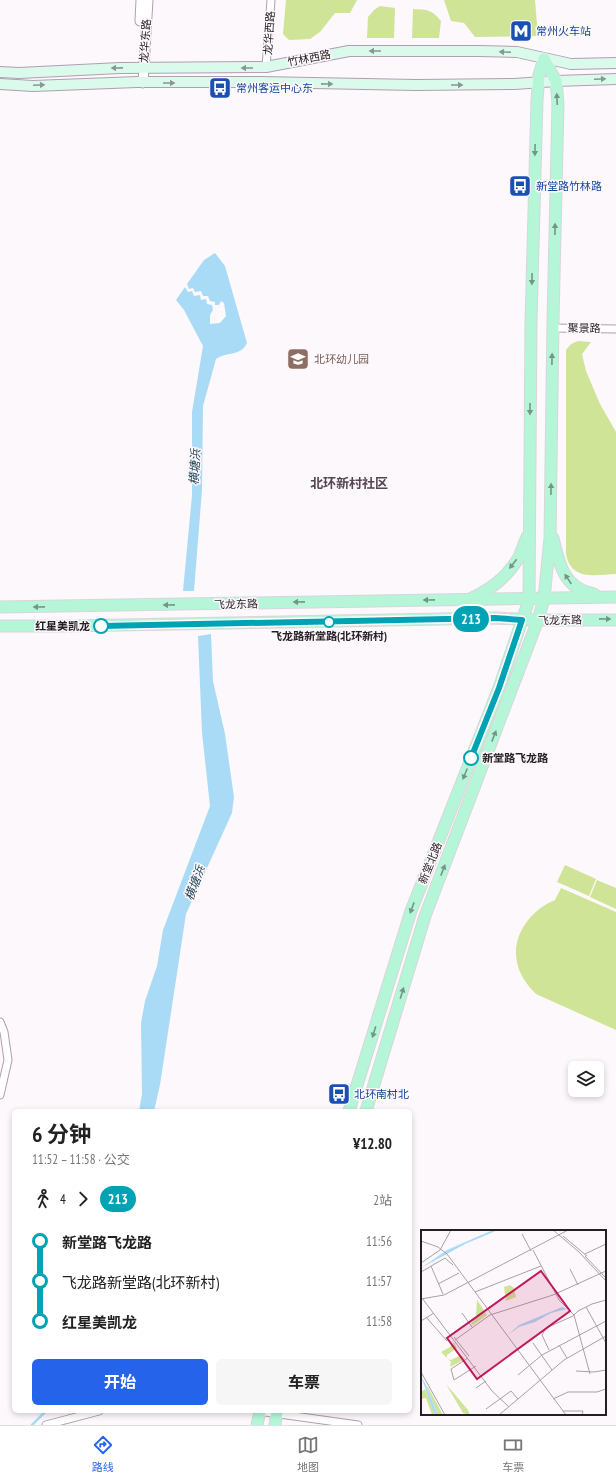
<!DOCTYPE html>
<html lang="zh">
<head>
<meta charset="utf-8">
<style>
	body { margin:0; font-family:"PT Sans Narrow","Noto Sans SC",sans-serif; background:#f6f6f6; color:#222; height:100vh; display:flex; flex-direction:column; font-size:15px; white-space:nowrap }
	* { box-sizing:border-box; margin:0 }
	p { font-size:13px; color:#767676 }
	.icon { flex:none; width:22px; height:22px; fill:none; stroke:currentColor; stroke-width:2; stroke-linecap:round; stroke-linejoin:round }
	.map { position:relative; flex:1; overflow:hidden }
	.sheet { position:absolute; left:12px; top:1109px; width:400px; height:304px; display:flex; flex-direction:column; background:#fff; border-radius:6px; box-shadow:0 2px 6px #0003 }
	.sheet>* { flex:none }
	.badge { padding:0 8px; border-radius:13px; font-size:14px; line-height:26px }
	.tools { position:absolute; left:568px; top:1061px; display:grid; gap:8px }
	.tools a { display:grid; place-items:center; width:36px; height:36px; border-radius:6px; background:#fff; box-shadow:0 2px 6px #0003; font-size:20px }
	.map>.badge { position:absolute; translate:-50% -50%; box-shadow:0 0 0 2px #fff }
	.legs { display:flex; align-items:center; gap:6px; height:44px; padding:0 20px; font-size:13px }
	.legs p { margin-inline-start:auto }
	.overview { display:flex; align-items:center; justify-content:space-between; height:68px; padding:0 20px }
	h1 { font-size:22px; font-weight:700; line-height:30px }
	.action { display:flex; gap:8px; margin-top:auto; padding:8px 20px }
	.action a { flex:1; height:46px; border-radius:6px; background:#2563eb; color:#fff; font-size:16px; font-weight:700; line-height:46px; text-align:center }
	.action a+a { background:#f6f6f6; color:#222 }
	ul { padding:0 20px; list-style:none }
	li { display:flex; align-items:center; gap:14px; height:40px; font-size:15px }
	li i { display:grid; place-items:center; width:6px; height:100%; margin:0 5px; background:currentColor }
	li i::after { content:''; width:10px; height:10px; margin:-5px; border:3px solid; border-radius:50%; background:#fff }
	li p { margin-inline-start:auto }
	li:first-child i { background:linear-gradient(#0000 50%,currentColor 0) }
	li:last-child i { background:linear-gradient(currentColor 50%,#0000 0) }
	.menu { display:flex; justify-content:space-around; align-items:center; height:56px; border-top:1px solid #e0e0e0; background:#fff; font-size:11px; color:#767676 }
	.menu a { display:grid; justify-items:center; gap:2px }
	.menu .selected { color:#2563eb }
	.map>svg:first-child { display:block }
</style>
</head>
<body>
<div class="map">
<svg width="616" height="1425" viewBox="0 0 616 1425">
	<rect width="100%" height="100%" fill="#fdf8fc"/>
	<g fill="#cfe496">
		<path d="M286,0H357L350,13H335L320,32L310,39L289,40L283,34Z"/>
		<path d="M444,0H535L538,36L475,37L464,23L451,21Z"/>
		<path d="M380,6L395,8L394,38H367L368,17L374,10Z"/>
		<path d="M413,9C428,10 431,9 441,21L439,38H412Z"/>
		<path d="M578,341L591,342L582,354L586,371L600,404L616,432V574C595,575 571,581 566,554V350L571,344Z"/>
		<path d="M565,865L596,879L589,896L557,882Z"/>
		<path d="M597,880L616,888V909L590,897Z"/>
		<path d="M561,888L616,912V1030L536,994C527,985 519,974 517,962C511,935 532,909 555,900Z"/>
	</g>
	<g fill="#aadbf6">
		<path d="M215,253L225,266L247,343C240,357 228,351 216,359L203,406L202,490L194,591H183L192,495V412L203,346L184,310L176,300L185,287L188,292L192,291L194,296L200,295L201,300L206,299L207,304L212,305L213,310L210,315V324L220,323L226,316L224,303L221,301L219,305H215V302L210,301L208,296H203L201,291L195,292L193,288L189,289L187,284L204,260Z"/>
		<path d="M211,634L213,681L225,734L234,797L232,813L186,914L160,1085L154,1111H139L142,1094L141,1023L145,1001L157,966L163,930L210,806L202,733L198,636Z"/>
	</g>
	<g fill="none" stroke-linecap="round" stroke-linejoin="round">
		<path stroke="#aadbf6" stroke-width="2.5" d="M32,1425L46,1411"/>
		<g stroke="#b39db1" stroke-width="9">
			<g id="minor">
				<path d="M266,67L271,0"/>
				<path d="M553,328L616,329"/>
				<path d="M0,1022L4,1032L8,1060L0,1095"/>
				<path d="M258,1411L358,1425"/>
				<path d="M46,1425L99,1411"/>
			</g>
		</g>
		<g stroke="#b39db1" stroke-width="11">
			<g id="tertiary">
				<path d="M140,21L141,0"/>
				<path d="M143,83L148,0"/>
			</g>
		</g>
		<g stroke="#b39db1" stroke-width="12">
			<g id="secondary">
				<path d="M0,72L19,73L120,68L254,67H266L349,51H479L517,52L571,64L616,63"/>
				<path d="M0,84L33,86L137,82H261L416,85L515,84L556,81L616,79"/>
			</g>
		</g>
		<g stroke="#d8d6d8" stroke-width="13">
			<g id="primary">
				<path d="M553,538C559,564 564,589 594,594"/>
				<path d="M472,598C492,589 508,576 519,557C522,551 524,543 527,537"/>
				<path d="M0,607L616,597"/>
				<path d="M0,626H65L495,618L538,620H616"/>
				<path d="M349,1111L411,911L499,688L529,600L531,322L537,100L539,75L544,59"/>
				<path d="M366,1111L425,916L538,620L544,599L550,538L553,321L558,104L556,81L544,59"/>
				<path d="M257,1425L260,1411"/>
				<path d="M275,1425L277,1411"/>
			</g>
		</g>
		<use href="#minor" stroke="#fff" stroke-width="7"/>
		<use href="#tertiary" stroke="#fff" stroke-width="9"/>
		<use href="#secondary" stroke="#dafaec" stroke-width="10"/>
		<use href="#primary" stroke="#b5f6d9" stroke-width="11"/>
	</g>
	<defs><path id="oneway-solid" d="M-6-.8H1V-3.2L6.5 0L1 3.2V.8H-6Z"/></defs>
	<g fill="#899792">
		<use href="#oneway-solid" transform="translate(375 51) rotate(180)"/>
		<use href="#oneway-solid" transform="translate(505 52) rotate(-177)"/>
		<use href="#oneway-solid" transform="translate(117 68) rotate(179)"/>
		<use href="#oneway-solid" transform="translate(247 68) rotate(180)"/>
		<use href="#oneway-solid" transform="translate(600 79) rotate(-2)"/>
		<use href="#oneway-solid" transform="translate(169 83)"/>
		<use href="#oneway-solid" transform="translate(327 84) rotate(1)"/>
		<use href="#oneway-solid" transform="translate(39 85) rotate(-2)"/>
		<use href="#oneway-solid" transform="translate(457 85)"/>
	</g>
	<g fill="#759588">
		<use href="#oneway-solid" transform="translate(557 99) rotate(-93)"/>
		<use href="#oneway-solid" transform="translate(535 150) rotate(91)"/>
		<use href="#oneway-solid" transform="translate(555 229) rotate(-89)"/>
		<use href="#oneway-solid" transform="translate(532 279) rotate(91)"/>
		<use href="#oneway-solid" transform="translate(552 359) rotate(-89)"/>
		<use href="#oneway-solid" transform="translate(530 409) rotate(90)"/>
		<use href="#oneway-solid" transform="translate(551 489) rotate(-89)"/>
		<use href="#oneway-solid" transform="translate(513 564) rotate(128)"/>
		<use href="#oneway-solid" transform="translate(568 579) rotate(-124)"/>
		<use href="#oneway-solid" transform="translate(429 600) rotate(179)"/>
		<use href="#oneway-solid" transform="translate(299 602) rotate(179)"/>
		<use href="#oneway-solid" transform="translate(169 605) rotate(179)"/>
		<use href="#oneway-solid" transform="translate(39 607) rotate(179)"/>
		<use href="#oneway-solid" transform="translate(605 619) rotate(1)"/>
		<use href="#oneway-solid" transform="translate(494 736) rotate(-69)"/>
		<use href="#oneway-solid" transform="translate(465 774) rotate(112)"/>
		<use href="#oneway-solid" transform="translate(443 870) rotate(-69)"/>
		<use href="#oneway-solid" transform="translate(412 908) rotate(110)"/>
		<use href="#oneway-solid" transform="translate(402 993) rotate(-73)"/>
		<use href="#oneway-solid" transform="translate(374 1032) rotate(107)"/>
	</g>
	<g fill="none" stroke-linecap="round" stroke-linejoin="round">
		<g stroke="#fff" stroke-width="9">
			<path id="line-1" d="M101,626L495,618L522,620L499,688L471,758"/>
		</g>
		<use href="#line-1" stroke="#00a3b4" stroke-width="6"/>
	</g>
	<defs>
		<g id="metro-square" transform="scale(1.15)"><rect x="-9" y="-9" width="18" height="18" rx="4" fill="#1a4fb4" stroke="#fdf8fc"/><path d="M-5.5 5V-5H-3L0 0L3-5H5.5V5H3V-.5L0 4L-3-.5V5Z" fill="#fff"/></g>
		<g id="bus-square" transform="scale(1.15)"><rect x="-9" y="-9" width="18" height="18" rx="4" fill="#1a4fb4" stroke="#fdf8fc"/><path d="M-5-6H5V4H4V6H2V4H-2V6H-4V4H-5ZM-3.5-4V0h7V-4ZM-3.5 1.2v1.5H-2V1.2ZM2 1.2v1.5H3.5V1.2Z" fill="#fff"/></g>
		<g id="school-square" transform="scale(1.15)"><rect x="-9" y="-9" width="18" height="18" rx="4" fill="#8d6e63" stroke="#fdf8fc"/><path d="M0-5L7-2L0 1L-7-2ZM-4 1L0 2.5L4 1V4Q0 6-4 4Z" fill="#fff"/></g>
	</defs>
	<g fill-rule="evenodd">
		<use href="#metro-square" x="521" y="31"/>
		<use href="#bus-square" x="220" y="88"/>
		<use href="#bus-square" x="520" y="186"/>
		<use href="#school-square" x="298" y="359"/>
		<use href="#bus-square" x="339" y="1094"/>
	</g>
	<g fill="#fff" stroke="#00a3b4" stroke-width="2">
		<circle cx="329" cy="622" r="5"/>
		<circle cx="101" cy="626" r="7"/>
		<circle cx="471" cy="758" r="7"/>
	</g>
	<g text-anchor="middle" stroke-width="3" stroke-linejoin="round" paint-order="stroke">
		<g font-size="11" fill="#164399" stroke="#fdf8fc" text-anchor="start">
			<text x="536" y="35">常州火车站</text>
			<text x="236" y="92">常州客运中心东</text>
			<text x="536" y="190">新堂路竹林路</text>
			<text x="354" y="1098">北环南村北</text>
		</g>
		<g font-size="11" fill="#261e25" stroke="#fdf8fc">
			<text transform="translate(269 33) rotate(-86)" y="4">龙华西路</text>
			<text transform="translate(145 41) rotate(-86)" y="4">龙华东路</text>
			<text transform="translate(309 58) rotate(-11)" y="4">竹林西路</text>
			<text transform="translate(584 328) rotate(1)" y="4">聚景路</text>
			<text transform="translate(236 604) rotate(-1)" y="4">飞龙东路</text>
			<text transform="translate(560 620) rotate(-1)" y="4">飞龙东路</text>
			<text transform="translate(430 863) rotate(-68)" y="4">新堂北路</text>
		</g>
		<g font-size="11" fill="#785e54" stroke="#fdf8fc" text-anchor="start">
			<text x="314" y="363">北环幼儿园</text>
		</g>
		<g font-size="11" font-weight="bold" fill="#261e25" stroke="#fdf8fc" text-anchor="end">
			<text x="90" y="630">红星美凯龙</text>
			<text x="329" y="640" text-anchor="middle">飞龙路新堂路(北环新村)</text>
			<text x="482" y="762" text-anchor="start">新堂路飞龙路</text>
		</g>
		<g font-size="12" font-style="italic" fill="#193f52" stroke="#fdf8fc">
			<text transform="translate(195 467) rotate(-87)" y="4">横塘浜</text>
			<text transform="translate(195 883) rotate(-70)" y="4">横塘浜</text>
		</g>
		<g font-size="13" font-weight="bold" fill="#564455" stroke="#fdf8fc">
			<text x="349" y="488">北环新村社区</text>
		</g>
	</g>
	<g transform="translate(421 1230)">
		<rect width="185" height="185" fill="#fdf8fc"/>
		<path d="M89,55L93,58L95,67L85,71L83,57ZM56,70L66,85L52,95L50,94L55,87ZM33,112L36,118L26,125V128L20,122L29,117ZM40,125L44,129L29,137L30,132L27,129L30,130ZM25,154L47,180L49,185L42,183ZM6,157H7L22,185H17ZM4,159L8,168L14,185H11L5,168L0,169V162Z" fill="#cfe496"/>
		<path d="M72,0H77L44,14L0,38L26,20ZM141,77L146,79L130,83L114,92L98,97L87,105L98,95ZM0,146L5,155L17,185L13,183Z" fill="#aadbf6"/>
		<path fill="none" stroke="#a7a1a6" stroke-width="1" d="M132,0L158,22L185,51M101,4L110,21M142,6L166,26M0,11L17,17L26,24L145,185M112,20L138,70L153,85L169,144M164,24L185,14M164,26L185,48M0,33L19,20L30,0M10,36L22,64M149,39L157,55M0,42L24,28L32,35M17,54L38,43M54,62L120,36M1,68L71,161L88,177M0,69L23,65L147,0M165,77L185,113M41,83L51,97M5,87L26,111M0,91L13,83M33,107L48,126M34,110L69,85L132,65L185,41M112,113L131,140M138,115L146,128M128,120L121,105L125,98L152,86L157,81L171,74L185,70M47,128L30,139L33,150L55,136M155,141L173,142L185,140M0,142L24,185M97,145L121,125L185,91M55,158L65,151M132,169L147,162H176L185,159M65,179L90,161L97,169M142,181H162L161,185M78,185L143,130L185,106"/>
		<path fill="#c2185b" fill-opacity="0.15" stroke="#c2185b" stroke-width="2" d="M120,41L149,81L56,149L26,108Z"/>
		<rect width="185" height="185" fill="none" stroke="#261e25" stroke-width="2"/>
	</g>
</svg>
<div class="tools">
<a><svg class="icon" aria-label="layers" viewBox="0 0 24 24"><path d="M12 4l9 5-9 5-9-5zM3 14l9 5 9-5"/></svg></a>
</div>
<b class="badge" style="left:471px;top:619px;background:#00a3b4;color:#fff">213</b>
<section class="sheet">
<div class="overview"><div><h1>6 分钟</h1><p>11:52 – 11:58 · 公交</p></div><b>¥12.80</b></div>
<div class="legs"><svg class="icon" aria-label="walk" viewBox="0 0 24 24"><circle cx="13" cy="4" r="2"/><path d="M13 8l-2 6 4 7M11 14l-3 7M7 12l3-4h3l4 4"/></svg>4<svg class="icon" aria-label="forward" viewBox="0 0 24 24"><path d="M9 5l7 7-7 7"/></svg><b class="badge" style="background:#00a3b4;color:#fff">213</b><p>2站</p></div>
<ul>
<li><i style="color:#00a3b4"></i><b>新堂路飞龙路</b><p>11:56</p></li>
<li><i style="color:#00a3b4"></i><span>飞龙路新堂路(北环新村)</span><p>11:57</p></li>
<li><i style="color:#00a3b4"></i><b>红星美凯龙</b><p>11:58</p></li>
</ul>
<div class="action"><a>开始</a><a>车票</a></div>
</section>
</div>
<nav class="menu">
<a class="selected"><svg class="icon" aria-label="directions" viewBox="0 0 24 24"><path d="M12 3l9 9-9 9-9-9zM9 14v-3h6M13 9l2 2-2 2"/></svg>路线</a>
<a><svg class="icon" aria-label="map" viewBox="0 0 24 24"><path d="M3 6l6-2 6 2 6-2v14l-6 2-6-2-6 2zM9 4v14M15 6v14"/></svg>地图</a>
<a><svg class="icon" aria-label="tickets" viewBox="0 0 24 24"><path d="M3 7h18v10H3zM15 7v10"/></svg>车票</a>
</nav>
</body>
</html>
